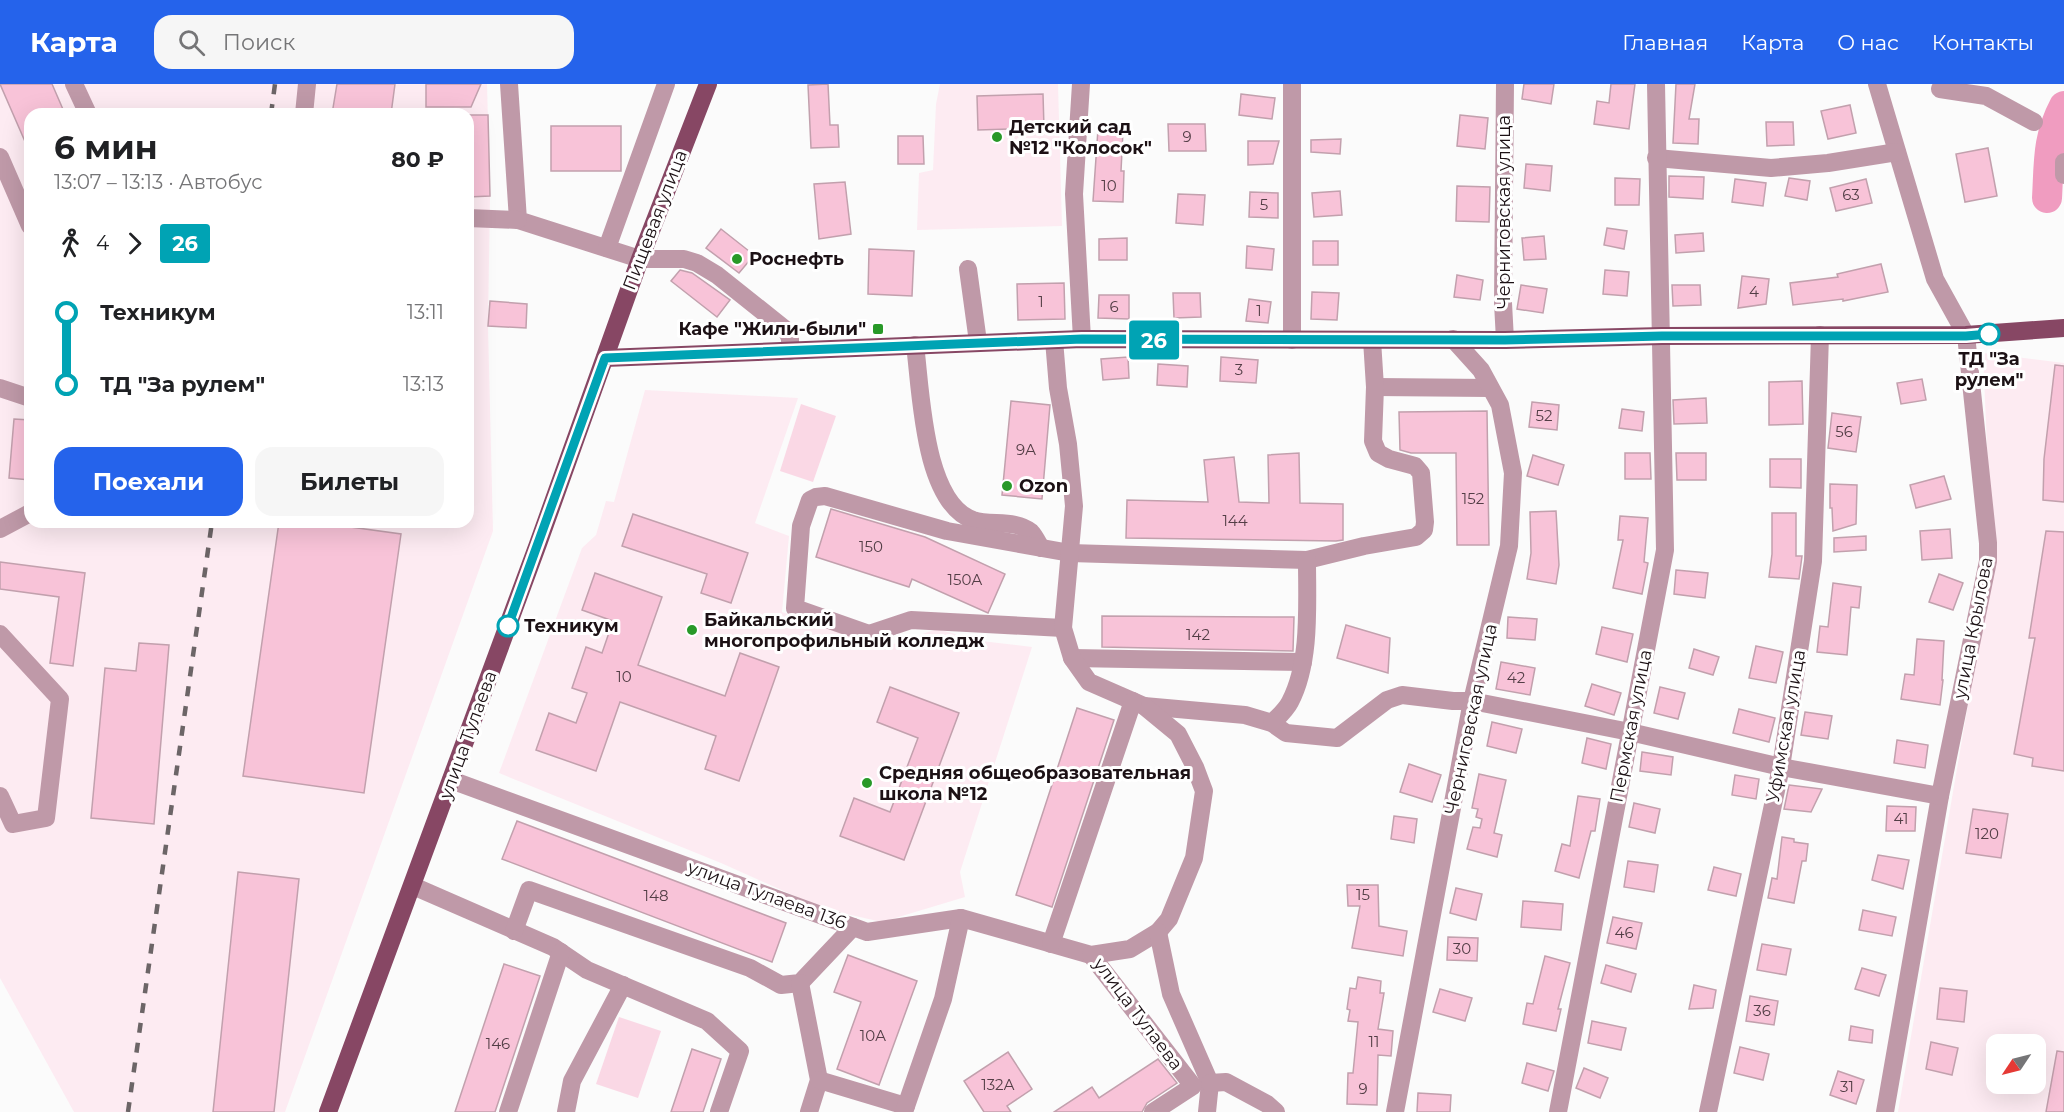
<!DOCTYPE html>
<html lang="ru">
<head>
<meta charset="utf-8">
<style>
	body { margin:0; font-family:Montserrat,sans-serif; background:#f6f6f6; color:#202124; height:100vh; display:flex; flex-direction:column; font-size:22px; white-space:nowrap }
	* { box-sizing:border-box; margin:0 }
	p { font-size:20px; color:#757577 }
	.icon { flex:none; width:33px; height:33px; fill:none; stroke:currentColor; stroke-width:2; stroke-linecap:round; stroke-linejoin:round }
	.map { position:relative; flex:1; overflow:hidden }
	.details { position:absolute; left:24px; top:24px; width:450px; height:420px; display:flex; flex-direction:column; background:#fff; border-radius:18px; box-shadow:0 6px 24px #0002 }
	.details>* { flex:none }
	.badge { padding:0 12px; border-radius:4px; font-size:21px; line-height:39px }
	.needle { width:39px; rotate:235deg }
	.buttons { position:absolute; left:1986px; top:950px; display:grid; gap:12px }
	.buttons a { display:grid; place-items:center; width:60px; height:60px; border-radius:12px; background:#fff; box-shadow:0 6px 24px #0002; font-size:30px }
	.map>.badge { position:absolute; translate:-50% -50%; box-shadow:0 0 0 3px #fff }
	.legs { display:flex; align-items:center; gap:9px; height:66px; padding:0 30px; font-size:20px }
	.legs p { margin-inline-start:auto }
	.overview { display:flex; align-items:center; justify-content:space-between; height:102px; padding:0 30px }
	h1 { font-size:33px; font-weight:700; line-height:45px }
	.primary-button { display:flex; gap:12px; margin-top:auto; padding:12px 30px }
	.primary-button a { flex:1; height:69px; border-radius:18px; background:#2563eb; color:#fff; font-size:24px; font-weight:700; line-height:69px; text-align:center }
	.primary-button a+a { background:#f6f6f6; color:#202124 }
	ul { padding:0 30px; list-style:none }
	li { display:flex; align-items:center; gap:21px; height:72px; font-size:22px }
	li i { display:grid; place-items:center; width:9px; height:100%; margin:0 8px; background:currentColor }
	li i::after { content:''; width:15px; height:15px; margin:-8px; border:4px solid; border-radius:50%; background:#fff }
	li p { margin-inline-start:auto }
	li:first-child i { background:linear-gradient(#0000 50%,currentColor 0) }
	li:last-child i { background:linear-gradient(currentColor 50%,#0000 0) }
	header { display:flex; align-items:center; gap:36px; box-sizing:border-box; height:84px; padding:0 30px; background:#2563eb; color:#fff }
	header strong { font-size:28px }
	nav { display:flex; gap:33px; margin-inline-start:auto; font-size:21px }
	.search { width:420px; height:54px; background:#f6f6f6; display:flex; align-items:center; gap:15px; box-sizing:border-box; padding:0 21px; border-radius:18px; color:#757577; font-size:22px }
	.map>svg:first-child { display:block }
</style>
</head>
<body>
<header>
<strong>Карта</strong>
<div class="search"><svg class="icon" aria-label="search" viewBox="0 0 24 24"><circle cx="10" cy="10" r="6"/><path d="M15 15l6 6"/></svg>Поиск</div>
<nav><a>Главная</a><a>Карта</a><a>О нас</a><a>Контакты</a></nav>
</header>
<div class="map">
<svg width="2064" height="1028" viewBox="0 0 2064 1028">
	<rect width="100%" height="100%" fill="#fbfbfb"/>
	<g fill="#fdebf2" fill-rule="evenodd">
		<path d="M0,0H487L490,112L488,242L493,447L285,1028H74L0,894ZM30,30H468V438H30Z"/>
		<path d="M940,0H1058L1062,142L917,146L919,89L933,86L936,20Z"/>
		<path d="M1983,269L2064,279V1028H1898L1992,481ZM1996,960H2036V999H1996Z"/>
		<path d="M645,306L798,314L755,439L789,452L782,528L882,564L937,545L981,557L1032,563L960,788L965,813L882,838L824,825L721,779L499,689L582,464L596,451L606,417L614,418Z"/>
	</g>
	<g fill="#fad8e5">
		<path d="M801,320L836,332L813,398L780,387Z"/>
		<path d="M619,933L661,947L638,1014L596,1000Z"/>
	</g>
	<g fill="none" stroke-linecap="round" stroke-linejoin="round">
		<path stroke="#f09cc0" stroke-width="30" d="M2047,114C2049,79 2047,54 2064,22"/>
	</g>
	<g fill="#f8c3d8" stroke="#c2a0ad" stroke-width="1.5">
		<path d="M0,0H52L65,30H30V69Z"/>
		<path d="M337,0H395L391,30H332Z"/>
		<path d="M426,0H481L471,23H426Z"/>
		<path d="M828,0L830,41H838L839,63L811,64L808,1Z"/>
		<path d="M1524,0H1554L1551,20L1522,15Z"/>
		<path d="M1611,0H1635L1629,45L1594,40L1597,17L1609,19Z"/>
		<path d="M1676,0H1695L1689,35H1699L1698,60L1673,59Z"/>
		<path d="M1043,10L1044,44L978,46L977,12Z"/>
		<path d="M1241,10L1275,14L1272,35L1239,31Z"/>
		<path d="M1850,21L1856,49L1828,55L1821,27Z"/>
		<path d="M468,31H488L490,112L468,113Z"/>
		<path d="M1460,31L1488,34L1485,65L1457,62Z"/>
		<path d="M1766,38H1793L1794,61L1767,62Z"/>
		<path d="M1168,40H1205L1206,67H1169Z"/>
		<rect x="551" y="42" width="70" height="45"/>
		<path d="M1098,45L1123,47L1121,87H1124L1123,118L1093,117Z"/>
		<path d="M898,52H923L924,80H898Z"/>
		<path d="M1341,55L1340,70L1311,68V56Z"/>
		<path d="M1248,57H1279L1273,80L1248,81Z"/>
		<path d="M1988,64L1997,112L1965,118L1956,70Z"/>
		<path d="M1526,80L1552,82L1550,107L1524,104Z"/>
		<path d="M1669,92L1704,93L1703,115L1669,113Z"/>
		<path d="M1615,94L1640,95L1639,121H1615Z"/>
		<path d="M1789,94L1810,97L1807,116L1785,112Z"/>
		<path d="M1735,95L1766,99L1763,122L1732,118Z"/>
		<path d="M1866,95L1872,119L1836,127L1830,104Z"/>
		<path d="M845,98L851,150L819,155L814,100Z"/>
		<path d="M1457,102L1490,103L1489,138L1456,137Z"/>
		<path d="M1340,107L1342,131L1314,133L1312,109Z"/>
		<path d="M1250,108L1278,109V134L1249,133Z"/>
		<path d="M1178,110L1205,111L1203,141L1176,139Z"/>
		<path d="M1607,144L1627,147L1624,165L1604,161Z"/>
		<path d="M721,145L754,171L739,189L706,164Z"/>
		<path d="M1703,149L1704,167L1676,169L1675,151Z"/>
		<path d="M1544,152L1546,175L1524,176L1522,154Z"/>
		<path d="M1127,154V176H1099V155Z"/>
		<rect x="1313" y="157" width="25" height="24"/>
		<path d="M1247,162L1274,165L1272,186L1246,184Z"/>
		<path d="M869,165L914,167L912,212L868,210Z"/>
		<path d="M1881,180L1888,208L1843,217V215L1793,221L1790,199L1838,193L1837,190Z"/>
		<path d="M680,186L692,189L730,216L717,233L671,197Z"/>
		<path d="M1605,186L1629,188L1627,212L1603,210Z"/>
		<path d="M1457,191L1483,196L1480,216L1454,213Z"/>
		<path d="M1742,192L1769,195L1766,220L1738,224Z"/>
		<path d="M1064,199L1065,235L1018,236L1017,200Z"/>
		<path d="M1521,201L1547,205L1543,229L1517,225Z"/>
		<path d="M1672,201H1700L1701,221L1673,222Z"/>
		<path d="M1312,208L1339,209L1337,236L1311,235Z"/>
		<path d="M1173,209H1200L1201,233L1174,234Z"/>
		<path d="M1099,211H1129V235L1098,234Z"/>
		<path d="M1249,215L1271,218L1268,239L1246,237Z"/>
		<path d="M490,217L527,220L526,244L488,242Z"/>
		<path d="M1128,273L1129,294L1103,296L1101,275Z"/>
		<path d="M1221,273L1258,276L1256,299L1220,297Z"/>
		<path d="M1158,280L1188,282L1187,303L1157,301Z"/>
		<path d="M2055,281L2064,282V418L2043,416L2044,375Z"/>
		<path d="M1922,295L1926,316L1901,320L1897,299Z"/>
		<path d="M1802,297L1803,340L1769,341V298Z"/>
		<path d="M1706,314L1707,339L1674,340L1673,316Z"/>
		<path d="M1011,317L1050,321L1042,415L1002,411Z"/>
		<path d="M1532,318L1559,321L1557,346L1529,343Z"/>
		<path d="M1622,325L1644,328L1642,347L1619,344Z"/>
		<path d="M1487,327L1489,461H1457L1456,369H1411L1400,366L1399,328Z"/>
		<path d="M1832,329L1861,333L1856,368L1828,364Z"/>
		<path d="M14,335L30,336V396L9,394Z"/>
		<path d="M1299,369L1300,419L1343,420V456L1336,457L1126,454L1127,416L1208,418L1204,376L1234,373L1239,418L1269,419L1268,371Z"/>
		<path d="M1625,369H1650L1651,395H1625Z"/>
		<path d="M1676,369H1706V396H1677Z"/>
		<path d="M1533,371L1564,381L1558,401L1527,392Z"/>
		<path d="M1770,375H1801V404L1770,403Z"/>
		<path d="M1944,392L1951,415L1916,424L1910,401Z"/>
		<path d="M1830,400L1857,401L1856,440L1833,447L1832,424H1830Z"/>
		<path d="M831,425L925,453L1005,490L988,529L912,495L909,503L816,473Z"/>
		<path d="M1556,427L1559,481L1556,500L1527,495L1531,469L1530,428Z"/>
		<path d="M1772,429H1796V472H1802L1799,495L1769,493L1772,470Z"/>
		<path d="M633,430L748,469L731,519L701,509L707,490L622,462Z"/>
		<path d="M1620,432L1648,434L1644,478L1648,479L1642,510L1613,504L1623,456H1618Z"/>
		<path d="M279,438H314L401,450L364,709L243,692Z"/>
		<path d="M1950,445L1952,474L1922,476L1920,447Z"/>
		<path d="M2046,447L2064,448V687L2032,682L2033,674L2014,670L2035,554H2029Z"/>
		<path d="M1866,452V466L1834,468V454Z"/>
		<path d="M0,478L85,489L73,582L50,579L59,513L0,505Z"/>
		<path d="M1676,486L1708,489L1705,514L1674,510Z"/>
		<path d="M595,489L662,513L638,581L725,612L740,569L779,583L739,697L705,685L716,652L620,618L596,687L536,666L549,629L576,639L587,609L572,604L586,563L602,569L613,537L582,526Z"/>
		<path d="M1939,490L1963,499L1953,526L1929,518Z"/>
		<path d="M1833,499L1861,503L1859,524L1851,523L1847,571L1817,568L1820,542L1828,543Z"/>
		<path d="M1102,532L1294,533L1293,567L1102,563Z"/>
		<path d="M1508,533L1537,535L1535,556L1507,554Z"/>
		<path d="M1346,541L1390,554L1388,589L1337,574Z"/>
		<path d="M1602,543L1633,550L1627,578L1596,570Z"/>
		<path d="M1917,555L1944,557L1942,596H1943L1940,621L1901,615L1905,590L1914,591Z"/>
		<path d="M139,559L169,561L154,740L91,734L105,584L136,587Z"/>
		<path d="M1756,562L1783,568L1776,599L1749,594Z"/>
		<path d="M1694,565L1719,573L1713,591L1689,584Z"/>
		<path d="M1501,578L1535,584L1530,611L1496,605Z"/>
		<path d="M1592,600L1621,609L1614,631L1585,622Z"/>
		<path d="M890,603L959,629L904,776L840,752L854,714L890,728L918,654L877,638Z"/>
		<path d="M1660,603L1685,609L1678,635L1654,629Z"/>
		<path d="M1077,624L1114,636L1052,823L1016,811Z"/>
		<path d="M1739,625L1775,634L1769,658L1733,649Z"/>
		<path d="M1805,628L1832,632L1828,655L1801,651Z"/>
		<path d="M1492,638L1522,645L1516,669L1487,662Z"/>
		<path d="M1587,654L1611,660L1606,685L1582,679Z"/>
		<path d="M1897,656L1928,661L1925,684L1894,679Z"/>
		<path d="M1642,668L1673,673L1671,691L1640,687Z"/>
		<path d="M1409,680L1441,691L1432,718L1400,708Z"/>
		<path d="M1479,690L1506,696L1494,749L1502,751L1497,773L1467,765L1473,743L1480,744L1482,735L1476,733L1478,725L1472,724Z"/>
		<path d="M1735,691L1759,695L1756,715L1732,711Z"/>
		<path d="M1789,701L1822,705L1811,728L1784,725Z"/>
		<path d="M1578,712L1600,715L1595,747H1591L1579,794L1555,787L1562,760L1570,762Z"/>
		<path d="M1634,719L1660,725L1655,749L1629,743Z"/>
		<path d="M1887,722L1916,723L1915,747H1886Z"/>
		<path d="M1973,725L2008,730L2001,774L1966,769Z"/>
		<path d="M1394,732L1417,735L1414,759L1391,755Z"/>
		<path d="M517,737L786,839L772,878L502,775Z"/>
		<path d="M1782,753L1794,755V758L1808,760L1806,777H1802L1794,819L1768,814L1772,794L1777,795Z"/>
		<path d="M1878,771L1909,776L1903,805L1872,796Z"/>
		<path d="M1628,777L1658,781L1654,808L1624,803Z"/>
		<path d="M1714,783L1741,790L1736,812L1708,806Z"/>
		<path d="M238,788L299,795L274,1028H213Z"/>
		<path d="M1347,801H1378L1379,842L1407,847L1403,872L1352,864L1360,822H1348Z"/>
		<path d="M1456,804L1482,810L1476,836L1450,829Z"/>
		<path d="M1523,817L1563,820L1561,846L1521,843Z"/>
		<path d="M1863,826L1896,833L1892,852L1859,846Z"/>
		<path d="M1613,833L1642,839L1636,865L1607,859Z"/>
		<path d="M1448,853L1478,854L1477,877L1447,876Z"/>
		<path d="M1762,860L1791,865L1786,891L1757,886Z"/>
		<path d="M848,871L917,897L879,1001L837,985L861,918L834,908Z"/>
		<path d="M1545,872L1570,879L1558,925H1561L1556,947L1523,940L1527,919L1533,920Z"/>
		<path d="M504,880L540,892L495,1028H455Z"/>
		<path d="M1606,881L1636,890L1631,908L1601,899Z"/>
		<path d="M1862,884L1886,891L1879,912L1855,905Z"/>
		<path d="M1358,893L1381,897L1380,909H1384L1378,945L1393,947L1391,972L1378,971L1377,1021L1347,1020L1348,989H1353L1358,938L1348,937L1350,926L1347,925L1350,904L1356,905Z"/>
		<path d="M1694,901L1716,906L1713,924L1689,925Z"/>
		<path d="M1940,904L1967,907L1964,938L1937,935Z"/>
		<path d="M1440,905L1472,914L1465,937L1433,928Z"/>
		<path d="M1750,912L1778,917L1774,941L1746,937Z"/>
		<path d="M1592,937L1626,944L1621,966L1588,959Z"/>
		<path d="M1851,942L1873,946L1872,959L1849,956Z"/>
		<path d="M1931,958L1958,964L1952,991L1926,985Z"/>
		<path d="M1740,963L1769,970L1763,996L1734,989Z"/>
		<path d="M692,965L721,975L703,1028H671Z"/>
		<path d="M2057,967L2064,968V1028H2046Z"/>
		<path d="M1008,968L1032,1005L1007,1022L1011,1028H984L964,997Z"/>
		<path d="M1158,975L1177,999L1147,1019L1142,1028H1054L1092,1003L1099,1014Z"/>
		<path d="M1527,979L1554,987L1548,1007L1522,999Z"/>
		<path d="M1584,984L1608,994L1600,1014L1576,1004Z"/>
		<path d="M1838,987L1864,996L1856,1020L1830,1011Z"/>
		<path d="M1418,1009L1451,1011L1450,1028H1417Z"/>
	</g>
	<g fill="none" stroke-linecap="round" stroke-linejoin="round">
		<g stroke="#bf99a8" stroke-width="18">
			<path d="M74,0L88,30"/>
			<path d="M509,0L518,136L640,175H684L697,179L717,191L786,246L790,254V267"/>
			<path d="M1081,0L1074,110L1082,255"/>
			<path d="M1292,0V256"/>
			<path d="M1877,0L1935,195L1966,251L1988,459V477L1940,712L1885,1028"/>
			<path d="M1940,5L1986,12L2034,38"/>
			<path d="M304,30L307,0"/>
			<path d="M0,73L30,142"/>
			<path d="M1656,74L1771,84L1828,79L1897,68"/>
			<path d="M2064,78V91"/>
			<path d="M468,134L518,136"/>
			<path d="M607,164L666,0"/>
			<path d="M968,185L978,258"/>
			<path d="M1505,256L1503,219L1505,0"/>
			<path d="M915,261C921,306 923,418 973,436C991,442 1015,435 1031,448C1035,452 1038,459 1041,464"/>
			<path d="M1375,303L1490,304"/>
			<path d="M0,304L30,314"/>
			<path d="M0,445L30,429"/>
			<path d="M1063,544L911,536L869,550L795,524L801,442L810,416L816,413L825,412L947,447L1070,469L1307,476L1364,462L1416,453L1424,446L1425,438L1421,389L1415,382L1389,375L1378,369L1373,357L1375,303L1372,256"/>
			<path d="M0,550L60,615L46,734L13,740L0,712"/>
			<path d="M1072,574L1303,578"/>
			<path d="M1144,622L1245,631L1272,639L1286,649L1337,654L1387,616L1402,611L1453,617H1472L1630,648L1781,683L1940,712"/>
			<path d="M1272,639C1278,633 1286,626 1290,618C1311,578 1307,521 1307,476"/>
			<path d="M451,696L867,848L961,834L1091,871L1130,865L1158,848L1169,835L1194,774L1204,707L1195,683L1178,650L1144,622L1089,598L1072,574L1063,544L1074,422L1068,360L1058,304L1054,256"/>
			<path d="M413,802L553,863L587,886L707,937L740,967L719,1028"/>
			<path d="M514,847L529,806L750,884L781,901L800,899L853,843"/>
			<path d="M1158,848L1171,910L1210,999L1207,1028"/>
			<path d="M1051,860L1133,617"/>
			<path d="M1091,871L1193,1002L1153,1028"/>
			<path d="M800,899L819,996L809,1028"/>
			<path d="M819,996L906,1022"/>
			<path d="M1210,999L1226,998L1267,1020L1276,1028"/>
			<path d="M508,1028L561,868"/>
			<path d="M566,1028L572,997L623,901"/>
			<path d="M904,1028L943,915L961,834"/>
			<path d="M1395,1028L1472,617L1509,462L1513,389L1500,321L1481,286L1453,255"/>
			<path d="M1558,1028L1665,466L1656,0"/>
			<path d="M1708,1028L1781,683L1813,477L1820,251"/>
		</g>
		<g stroke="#874764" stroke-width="18">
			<path d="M605,274L1082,255L1505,256L1662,252L1966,251L2064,244"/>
			<path d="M328,1028L538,460L640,175L708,0"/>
		</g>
		<g stroke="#6c6567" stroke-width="4.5" stroke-dasharray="10 10" stroke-linecap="butt">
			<path d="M271,30L275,0"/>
			<path d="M128,1028L212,438"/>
		</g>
	</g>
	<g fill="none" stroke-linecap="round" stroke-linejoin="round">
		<g stroke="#fff" stroke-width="14">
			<path id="line-1" d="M508,542L605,274L1082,255L1505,256L1662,252H1966L1989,250"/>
		</g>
		<use href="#line-1" stroke="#00a3b4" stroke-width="9"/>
	</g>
	<g fill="#289928" stroke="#fff" stroke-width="2">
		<circle cx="997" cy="53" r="6"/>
		<circle cx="737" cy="175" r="6"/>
		<rect x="872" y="239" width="12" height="12" rx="3"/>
		<circle cx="1007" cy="402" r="6"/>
		<circle cx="692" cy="546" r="6"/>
		<circle cx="867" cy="699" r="6"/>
	</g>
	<g fill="#fff" stroke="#00a3b4" stroke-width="3">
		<circle cx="1989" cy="250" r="10"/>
		<circle cx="508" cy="542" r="10"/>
	</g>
	<g text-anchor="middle" stroke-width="6" stroke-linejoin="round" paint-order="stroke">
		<g font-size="15" fill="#533e46">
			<text x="1187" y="58">9</text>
			<text x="1109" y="107">10</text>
			<text x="1851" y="116">63</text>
			<text x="1264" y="126">5</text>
			<text x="1754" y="213">4</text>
			<text x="1041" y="223">1</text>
			<text x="1114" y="228">6</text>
			<text x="1259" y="232">1</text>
			<text x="1239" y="291">3</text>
			<text x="1544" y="337">52</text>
			<text x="1844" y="353">56</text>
			<text x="1026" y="371">9А</text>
			<text x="1473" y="420">152</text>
			<text x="1235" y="442">144</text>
			<text x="871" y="468">150</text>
			<text x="965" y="501">150А</text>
			<text x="1198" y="556">142</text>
			<text x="624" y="598">10</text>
			<text x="1516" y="599">42</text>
			<text x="1901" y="740">41</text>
			<text x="1987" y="755">120</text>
			<text x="1363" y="816">15</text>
			<text x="656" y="817">148</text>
			<text x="1624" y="854">46</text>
			<text x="1462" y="870">30</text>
			<text x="1762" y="932">36</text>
			<text x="873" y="957">10А</text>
			<text x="1374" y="963">11</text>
			<text x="498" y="965">146</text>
			<text x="998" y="1006">132А</text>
			<text x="1847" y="1008">31</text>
			<text x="1363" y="1010">9</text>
		</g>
		<g font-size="18" font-weight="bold" fill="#1c1115" stroke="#fff" text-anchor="start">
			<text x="1009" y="49">Детский сад<tspan x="1009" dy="21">№12 "Колосок"</tspan></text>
			<text x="749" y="181">Роснефть</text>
			<text x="866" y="251" text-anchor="end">Кафе "Жили-были"</text>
			<text x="1019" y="408">Ozon</text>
			<text x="704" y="542">Байкальский<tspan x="704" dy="21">многопрофильный колледж</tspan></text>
			<text x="879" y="695">Средняя общеобразовательная<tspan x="879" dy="21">школа №12</tspan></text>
		</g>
		<g font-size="18" fill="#1c1115" stroke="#fff">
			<text transform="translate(1504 128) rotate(-90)" y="6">Черниговская улица</text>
			<text transform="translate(655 136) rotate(-69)" y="6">Пищевая улица</text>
			<text transform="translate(1973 544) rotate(-79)" y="6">улица Крылова</text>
			<text transform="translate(1471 635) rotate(-78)" y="6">Черниговская улица</text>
			<text transform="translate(1631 642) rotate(-79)" y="6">Пермская улица</text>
			<text transform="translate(1786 642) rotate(-80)" y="6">Уфимская улица</text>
			<text transform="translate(468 651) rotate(-70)" y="6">улица Тулаева</text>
			<text transform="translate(767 811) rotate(20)" y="6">улица Тулаева 136</text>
			<text transform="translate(1138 930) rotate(53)" y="6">улица Тулаева</text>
		</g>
		<g font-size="18" font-weight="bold" fill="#1c1115" stroke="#fff">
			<text x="1989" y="281">ТД "За<tspan x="1989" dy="21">рулем"</tspan></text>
			<text x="524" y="548" text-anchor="start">Техникум</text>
		</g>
	</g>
</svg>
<div class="buttons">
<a><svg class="needle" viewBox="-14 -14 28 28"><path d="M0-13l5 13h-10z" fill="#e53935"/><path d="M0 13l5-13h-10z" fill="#757577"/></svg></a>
</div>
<b class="badge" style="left:1154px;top:256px;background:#00a3b4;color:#fff">26</b>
<section class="details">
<div class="overview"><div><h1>6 мин</h1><p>13:07 – 13:13 · Автобус</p></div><b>80 ₽</b></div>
<div class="legs"><svg class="icon" aria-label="walk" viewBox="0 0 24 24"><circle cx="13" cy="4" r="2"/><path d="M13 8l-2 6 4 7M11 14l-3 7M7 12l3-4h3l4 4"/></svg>4<svg class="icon" aria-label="forward" viewBox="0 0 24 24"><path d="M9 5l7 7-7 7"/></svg><b class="badge" style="background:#00a3b4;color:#fff">26</b></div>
<ul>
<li><i style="color:#00a3b4"></i><b>Техникум</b><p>13:11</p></li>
<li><i style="color:#00a3b4"></i><b>ТД &quot;За рулем&quot;</b><p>13:13</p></li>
</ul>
<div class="primary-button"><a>Поехали</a><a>Билеты</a></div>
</section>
</div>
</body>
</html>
